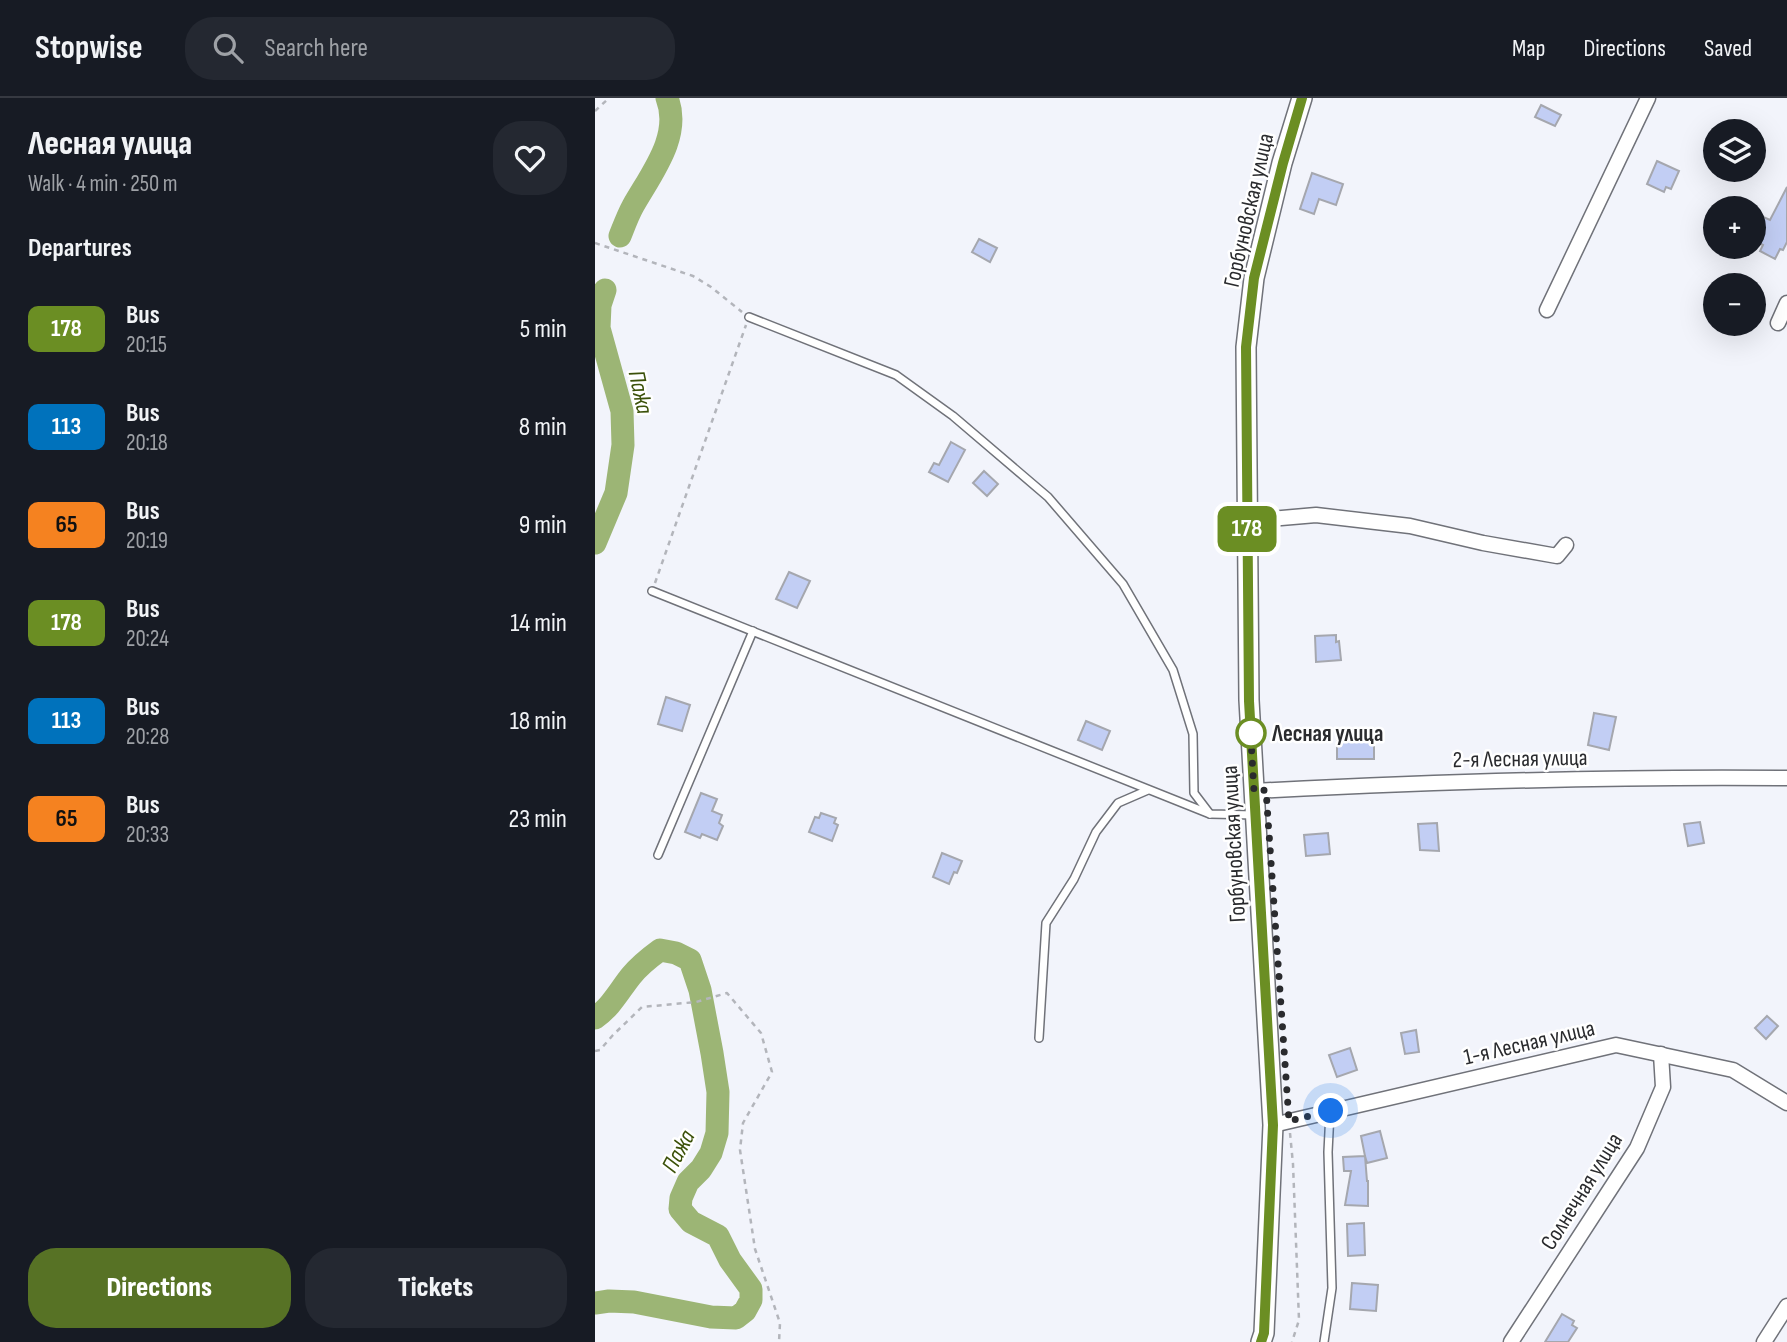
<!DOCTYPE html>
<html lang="en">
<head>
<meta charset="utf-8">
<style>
	body { margin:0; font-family:"Sofia Sans Condensed",sans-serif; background:#242831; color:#f1f3f6; height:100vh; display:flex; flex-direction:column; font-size:26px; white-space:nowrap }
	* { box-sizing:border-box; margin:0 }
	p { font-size:23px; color:#9ea1a6 }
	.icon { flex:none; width:38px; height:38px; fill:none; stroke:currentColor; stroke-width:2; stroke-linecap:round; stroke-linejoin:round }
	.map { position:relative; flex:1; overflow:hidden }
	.panel { display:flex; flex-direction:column; background:#171b24; width:595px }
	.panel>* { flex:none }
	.badge { padding:0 14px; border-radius:10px; font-size:24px; line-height:46px }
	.controls { position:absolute; left:1108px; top:21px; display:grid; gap:14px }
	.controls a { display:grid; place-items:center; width:63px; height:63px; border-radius:50%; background:#171b24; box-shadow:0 7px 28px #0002; font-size:35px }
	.you { position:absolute; width:35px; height:35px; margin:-18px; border:5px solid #fff; border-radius:50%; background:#1a73e8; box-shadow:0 0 0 10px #1a73e833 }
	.map>.badge { position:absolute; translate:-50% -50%; box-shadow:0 0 0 4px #fff }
	h2 { padding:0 28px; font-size:26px; line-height:63px }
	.round { display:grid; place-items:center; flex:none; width:74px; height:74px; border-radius:28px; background:#242831 }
	.overview { display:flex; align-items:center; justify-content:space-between; height:119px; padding:0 28px }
	h1 { font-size:33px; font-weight:800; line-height:52px }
	.primary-button { display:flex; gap:14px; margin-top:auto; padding:14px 28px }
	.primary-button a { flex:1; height:80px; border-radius:28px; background:#577225; color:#fff; font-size:28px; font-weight:800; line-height:80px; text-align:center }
	.primary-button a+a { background:#242831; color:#f1f3f6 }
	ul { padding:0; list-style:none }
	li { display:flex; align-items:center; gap:21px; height:98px; padding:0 28px }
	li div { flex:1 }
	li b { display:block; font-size:26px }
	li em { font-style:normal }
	li .badge { min-width:77px; font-weight:700; text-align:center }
	header { display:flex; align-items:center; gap:42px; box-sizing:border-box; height:98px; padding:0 35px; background:#171b24; border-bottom:2px solid #363941 }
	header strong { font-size:33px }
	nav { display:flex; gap:38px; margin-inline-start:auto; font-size:24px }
	.search { width:490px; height:63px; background:#242831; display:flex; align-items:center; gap:18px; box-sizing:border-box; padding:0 24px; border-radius:28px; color:#9ea1a6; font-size:26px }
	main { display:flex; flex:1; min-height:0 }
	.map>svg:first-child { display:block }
</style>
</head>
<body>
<header>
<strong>Stopwise</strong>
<div class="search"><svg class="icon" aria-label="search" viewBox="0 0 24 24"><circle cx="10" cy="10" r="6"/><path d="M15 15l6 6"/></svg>Search here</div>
<nav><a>Map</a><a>Directions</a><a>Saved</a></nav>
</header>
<main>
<section class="panel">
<div class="overview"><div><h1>Лесная улица</h1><p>Walk · 4 min · 250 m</p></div><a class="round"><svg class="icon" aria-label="heart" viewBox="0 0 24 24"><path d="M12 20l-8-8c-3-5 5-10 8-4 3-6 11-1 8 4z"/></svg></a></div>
<h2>Departures</h2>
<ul>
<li><span class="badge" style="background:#6b8e23;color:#fff">178</span><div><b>Bus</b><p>20:15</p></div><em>5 min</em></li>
<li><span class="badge" style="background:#0072bc;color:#fff">113</span><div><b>Bus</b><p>20:18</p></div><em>8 min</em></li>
<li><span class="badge" style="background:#f58220;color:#111">65</span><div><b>Bus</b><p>20:19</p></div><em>9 min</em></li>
<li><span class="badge" style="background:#6b8e23;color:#fff">178</span><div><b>Bus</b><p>20:24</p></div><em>14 min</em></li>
<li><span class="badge" style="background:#0072bc;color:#fff">113</span><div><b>Bus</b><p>20:28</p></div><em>18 min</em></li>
<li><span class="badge" style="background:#f58220;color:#111">65</span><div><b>Bus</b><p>20:33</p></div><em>23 min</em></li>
</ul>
<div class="primary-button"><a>Directions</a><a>Tickets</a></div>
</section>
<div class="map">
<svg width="1192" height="1244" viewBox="0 0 1192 1244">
	<rect width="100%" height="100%" fill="#f2f4fb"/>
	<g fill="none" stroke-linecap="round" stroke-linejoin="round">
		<g stroke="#9cb575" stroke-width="23">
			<path d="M25,138C29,128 33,117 38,108C56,76 87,38 72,0"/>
			<path d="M0,445L21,395L28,347L27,313L4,230L5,207L10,192"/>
			<path d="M0,920C16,909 24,893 36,878C44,868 54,860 65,852L81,855L95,862L105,892L117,955L123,994L122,1035L116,1055L106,1071L93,1084L86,1100L85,1111L96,1124L123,1138L135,1162L156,1191V1202L150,1213L141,1220L116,1219L39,1204L14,1203L0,1205"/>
		</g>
	</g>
	<g fill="#c2cef4" stroke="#a5a7ae" stroke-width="2">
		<path d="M946,7L966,17L960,28L940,19Z"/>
		<path d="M1062,63L1084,73L1076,91L1071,89L1069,94L1052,86Z"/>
		<path d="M717,75L748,86L741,107L724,101L719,116L705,111Z"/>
		<path d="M1192,89V144L1188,152L1185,151L1180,161L1165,153L1168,147L1160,143L1166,130L1159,126L1164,117L1175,122Z"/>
		<path d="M384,141L402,150L395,164L377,154Z"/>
		<path d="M356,344L370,352L353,384L334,374L339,365L344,367Z"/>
		<path d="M389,373L403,386L392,398L378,385Z"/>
		<path d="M194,474L215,483L202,510L181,501Z"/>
		<path d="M741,537V544L744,543L746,562L721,564L720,538Z"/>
		<path d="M71,599L95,607L87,633L63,626Z"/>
		<path d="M999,615L1021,619L1014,652L993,647Z"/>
		<path d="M491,623L515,633L507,652L483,642Z"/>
		<rect x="742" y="637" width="37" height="24"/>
		<path d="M106,695L122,701L117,713L127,717L124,725L128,728L122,742L107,736L105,740L90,734Z"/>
		<path d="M226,715L241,720L239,725L243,727L237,743L214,734L220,719L224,720Z"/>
		<path d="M1105,724L1109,745L1093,748L1089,726Z"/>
		<path d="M842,725L844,753L825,752L823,726Z"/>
		<path d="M733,735L735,756L711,758L709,737Z"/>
		<path d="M347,755L367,763L362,775L359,774L354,786L338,779Z"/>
		<path d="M1172,918L1183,928L1171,941L1160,930Z"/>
		<path d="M821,932L824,954L810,956L806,935Z"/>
		<path d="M755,950L762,972L742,979L734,957Z"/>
		<path d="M785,1033L792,1060L772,1065L770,1058L772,1083H773V1108L750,1107L756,1073H749L748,1059L770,1058L766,1038Z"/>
		<path d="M769,1125L770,1157L753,1158L752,1126Z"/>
		<path d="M757,1185L783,1187L781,1213L755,1211Z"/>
		<path d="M967,1216L979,1223L977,1227L982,1230L973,1244H950Z"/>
	</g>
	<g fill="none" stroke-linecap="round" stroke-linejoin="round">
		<g stroke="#707279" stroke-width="10">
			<g id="lane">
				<path d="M154,219L301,277L358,318L453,399L528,486L578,572L598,636L599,695L615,716"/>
				<path d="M57,493L615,716L660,717"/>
				<path d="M63,757L158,533"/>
				<path d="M444,940L451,825L479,781L501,734L523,705L553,692"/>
				<path d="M729,1244L737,1190L733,1054L735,1014"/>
			</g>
		</g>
		<g stroke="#707279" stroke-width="17">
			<g id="street">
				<path d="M952,212L1053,0"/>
				<path d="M1183,225L1192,205"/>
				<path d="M652,423L721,417L815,428L888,445L962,458L971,447"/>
				<path d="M659,693C837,684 1014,678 1192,680"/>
				<path d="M678,1027L1021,947L1138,972L1192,1005"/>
				<path d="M916,1244L1042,1050L1068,989L1066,956"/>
				<path d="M1169,1244L1192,1208"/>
			</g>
		</g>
		<g stroke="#707279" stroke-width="22">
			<path id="secondary" d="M666,1244L669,1235L678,1027L654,602L651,249L659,180L687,65L707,0"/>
		</g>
		<g stroke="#b3b5bb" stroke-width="2.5" stroke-dasharray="5 5" stroke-linecap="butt">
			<path d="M0,13L14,0"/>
			<path d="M0,145L98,178L116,189L147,214"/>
			<path d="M60,485L151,227"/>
			<path d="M0,953L5,952L18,937L47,909L101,904L132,895L166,935L177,974L148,1025L145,1052L160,1151L185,1225L184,1244"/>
			<path d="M695,1035L698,1066L704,1222L697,1244"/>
		</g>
		<use href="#lane" stroke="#fff" stroke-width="7"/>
		<use href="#street" stroke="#fff" stroke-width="14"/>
		<use href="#secondary" stroke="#fff" stroke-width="19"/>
	</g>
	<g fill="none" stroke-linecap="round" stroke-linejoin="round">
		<g stroke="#fff" stroke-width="16">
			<path id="line" d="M666,1244L669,1235L678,1027L654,603L651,249L659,180L688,65L707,0"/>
		</g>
		<use href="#line" stroke="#6b8e23" stroke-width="10"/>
		<path stroke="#2a2b2e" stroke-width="7" stroke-dasharray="0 12.6" d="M656,635L655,625L659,693L671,692L694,1023L736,1013"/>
	</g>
	<circle fill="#fff" stroke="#6b8e23" stroke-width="3.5" cx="656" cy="635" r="14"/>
	<g text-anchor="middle" stroke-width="5" stroke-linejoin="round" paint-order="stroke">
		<g font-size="23" fill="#2a2b2e" stroke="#fff">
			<text transform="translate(653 112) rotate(-77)" y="8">Горбуновская улица</text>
			<text transform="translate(925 660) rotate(-1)" y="8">2-я Лесная улица</text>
			<text transform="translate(638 746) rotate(-93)" y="8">Горбуновская улица</text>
			<text transform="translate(934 944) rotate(-13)" y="8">1-я Лесная улица</text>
			<text transform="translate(986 1093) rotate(-58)" y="8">Солнечная улица</text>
		</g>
		<g font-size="23" font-weight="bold" fill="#2a2b2e" stroke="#fff" text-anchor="start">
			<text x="677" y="643">Лесная улица</text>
		</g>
		<g font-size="24" font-style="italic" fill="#3b5109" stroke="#fff">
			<text transform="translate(46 294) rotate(78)" y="8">Пажа</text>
			<text transform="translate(83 1053) rotate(-62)" y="8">Пажа</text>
		</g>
	</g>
</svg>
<div class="controls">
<a><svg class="icon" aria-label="layers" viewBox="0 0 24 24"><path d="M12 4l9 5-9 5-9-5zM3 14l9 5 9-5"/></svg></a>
<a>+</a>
<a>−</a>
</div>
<div class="you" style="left:736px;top:1013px"></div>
<b class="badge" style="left:652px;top:431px;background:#6b8e23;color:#fff">178</b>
</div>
</main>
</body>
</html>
